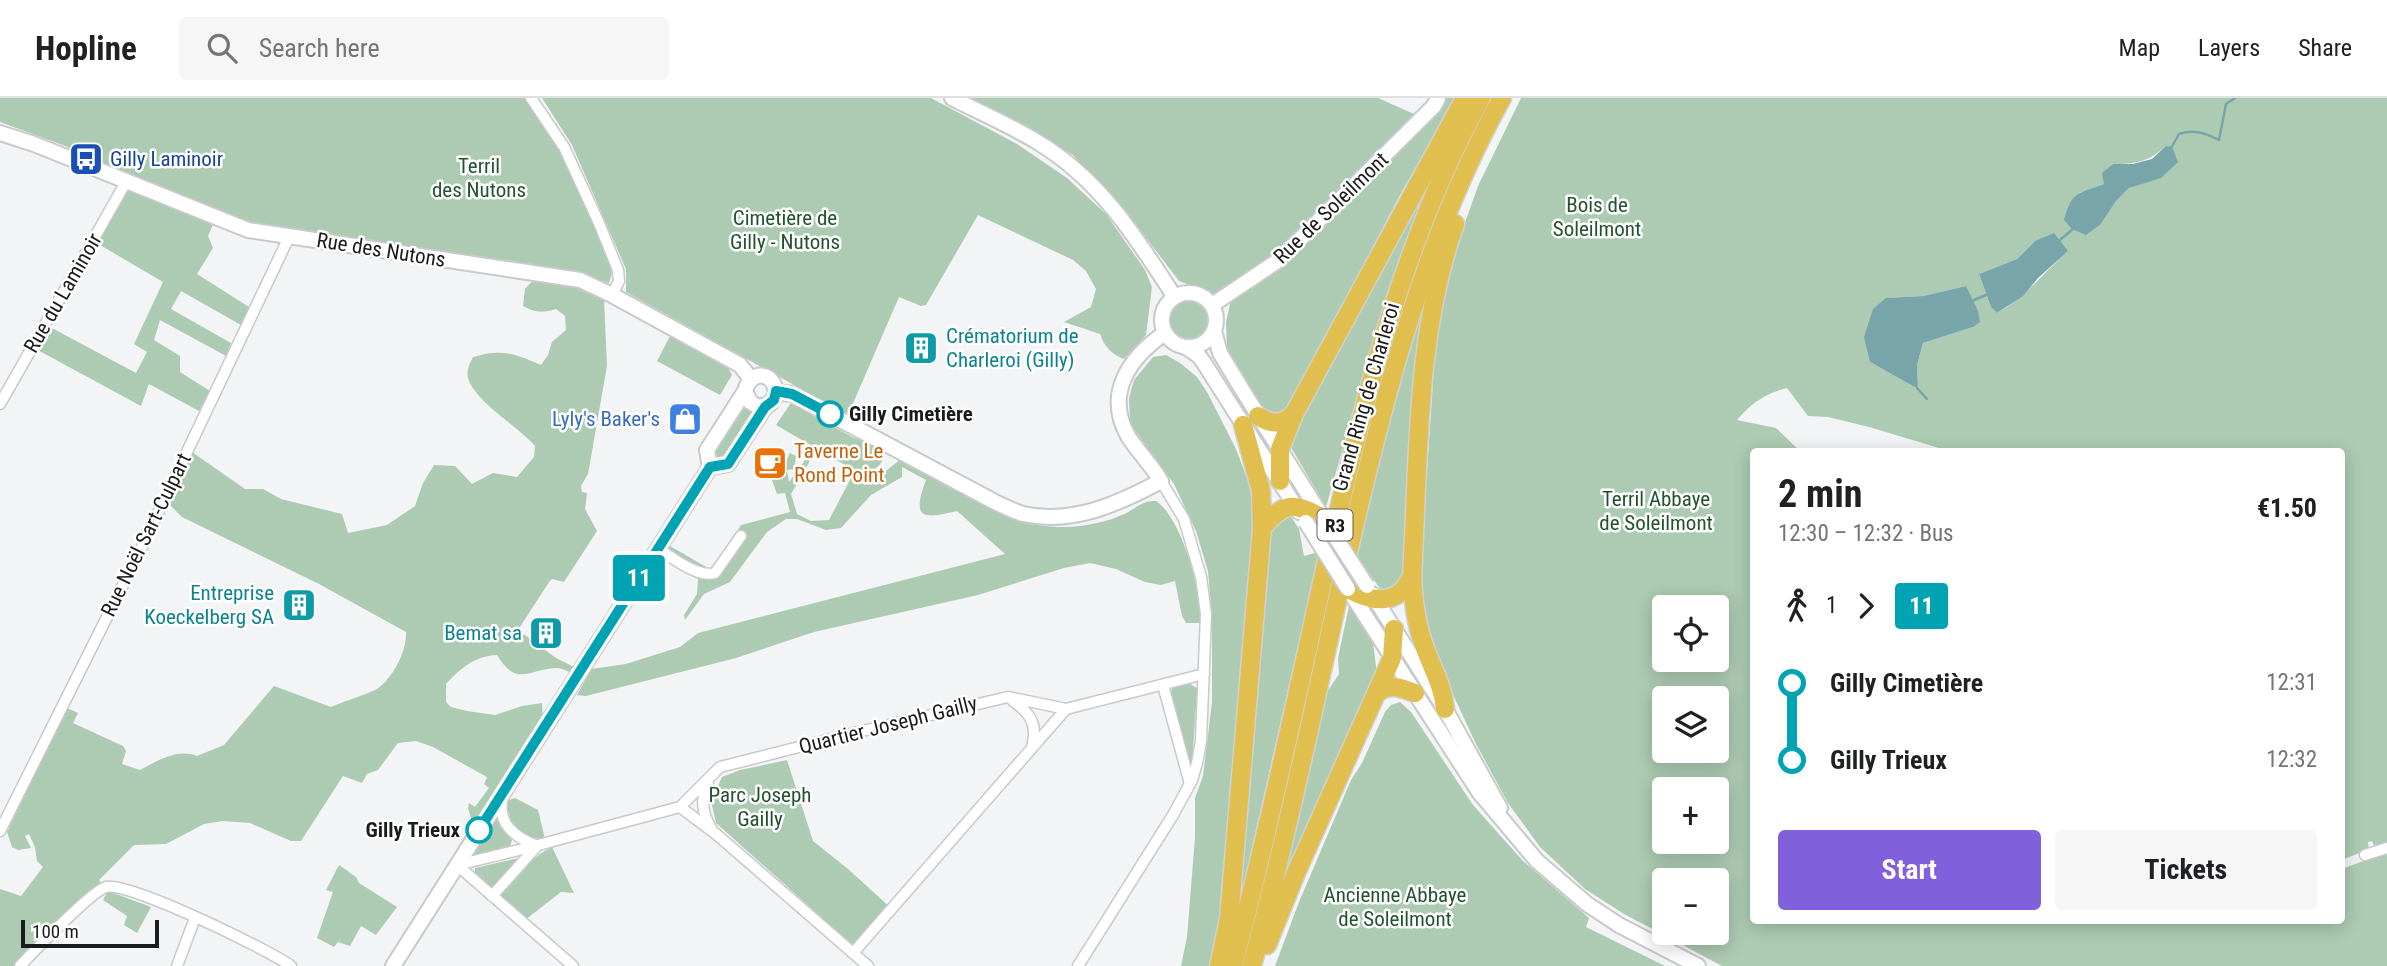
<!DOCTYPE html>
<html lang="en">
<head>
<meta charset="utf-8">
<style>
	body { margin:0; font-family:"Roboto Condensed",sans-serif; background:#f6f6f6; color:#202124; height:100vh; display:flex; flex-direction:column; font-size:26px; white-space:nowrap }
	* { box-sizing:border-box; margin:0 }
	p { font-size:23px; color:#757577 }
	.icon { flex:none; width:38px; height:38px; fill:none; stroke:currentColor; stroke-width:2; stroke-linecap:round; stroke-linejoin:round }
	.map { position:relative; flex:1; overflow:hidden }
	.panel { position:absolute; left:1750px; top:350px; width:595px; height:476px; display:flex; flex-direction:column; background:#fff; border-radius:7px; box-shadow:0 4px 18px #0003 }
	.panel>* { flex:none }
	.badge { padding:0 14px; border-radius:5px; font-size:24px; line-height:46px }
	.buttons { position:absolute; left:1652px; top:497px; display:grid; gap:14px }
	.buttons a { display:grid; place-items:center; width:77px; height:77px; border-radius:7px; background:#fff; box-shadow:0 4px 18px #0003; font-size:35px }
	.scale { position:absolute; left:21px; bottom:18px; width:138px; box-sizing:border-box; padding-left:7px; border:4px solid #1a1b1b; border-top:0; font-size:19px; line-height:24px; white-space:nowrap; color:#1a1b1b; -webkit-text-stroke:5px #fff; paint-order:stroke }
	.map>.badge { position:absolute; translate:-50% -50%; box-shadow:0 0 0 4px #fff }
	.legs { display:flex; align-items:center; gap:10px; height:77px; padding:0 28px; font-size:23px }
	.legs p { margin-inline-start:auto }
	.headline { display:flex; align-items:center; justify-content:space-between; height:119px; padding:0 28px }
	h1 { font-size:38px; font-weight:700; line-height:52px }
	.button { display:flex; gap:14px; margin-top:auto; padding:14px 28px }
	.button a { flex:1; height:80px; border-radius:7px; background:#8160db; color:#fff; font-size:28px; font-weight:700; line-height:80px; text-align:center }
	.button a+a { background:#f6f6f6; color:#202124 }
	ul { padding:0 28px; list-style:none }
	li { display:flex; align-items:center; gap:24px; height:77px; font-size:26px }
	li i { display:grid; place-items:center; width:10px; height:100%; margin:0 9px; background:currentColor }
	li i::after { content:''; width:18px; height:18px; margin:-9px; border:5px solid; border-radius:50%; background:#fff }
	li p { margin-inline-start:auto }
	li:first-child i { background:linear-gradient(#0000 50%,currentColor 0) }
	li:last-child i { background:linear-gradient(currentColor 50%,#0000 0) }
	header { display:flex; align-items:center; gap:42px; box-sizing:border-box; height:98px; padding:0 35px; background:#fff; border-bottom:2px solid #e0e0e0 }
	header strong { font-size:33px }
	nav { display:flex; gap:38px; margin-inline-start:auto; font-size:24px }
	.search { width:490px; height:63px; background:#f6f6f6; display:flex; align-items:center; gap:18px; box-sizing:border-box; padding:0 24px; border-radius:7px; color:#757577; font-size:26px }
	.map>svg:first-child { display:block }
</style>
</head>
<body>
<header>
<strong>Hopline</strong>
<div class="search"><svg class="icon" aria-label="search" viewBox="0 0 24 24"><circle cx="10" cy="10" r="6"/><path d="M15 15l6 6"/></svg>Search here</div>
<nav><a>Map</a><a>Layers</a><a>Share</a></nav>
</header>
<div class="map">
<svg width="2387" height="868" viewBox="0 0 2387 868">
	<rect width="100%" height="100%" fill="#f3f4f6"/>
	<g fill="#adcab2" fill-rule="evenodd">
		<path d="M0,0H527L561,52L600,138L612,175L609,185L558,172L293,134L242,124L75,57V55L68,49L0,24Z"/>
		<path d="M542,0H931L1017,46L1067,80L1106,116L1145,172L1152,189L1146,237L1124,261C1112,257 1104,248 1100,236L1064,224L1091,209L1096,191L1086,173L1073,162L978,117L926,207L921,208L899,199L848,317L626,194V171L572,47Z"/>
		<path d="M972,0H1378L1423,20L1274,156L1230,191L1214,196L1179,183L1128,116L1073,57Z"/>
		<path d="M1446,0H1455L1400,97L1294,300L1284,317L1268,314L1258,304L1227,253L1226,224L1233,193L1441,8Z"/>
		<path d="M1521,0H2387V745L2375,750L2372,743L2368,744L2369,751L2342,762V354L1949,353L1869,329L1828,319L1808,318L1787,290C1766,295 1750,306 1737,322L1776,330L1800,353L1754,354V822H2342V771L2387,754V868H1722L1624,816L1585,791L1540,749L1508,705L1476,646L1430,547L1421,509V464L1436,239L1456,150L1478,88ZM2166,48L2143,85L2129,90L2116,103L2101,126L2079,95L2104,86L2112,66C2137,66 2148,64 2166,48ZM2035,143L2068,153C2044,174 2025,200 1997,215L1991,209L1979,176L2017,161ZM1966,188L1973,229L1923,245L1917,267L1918,291L1870,264L1887,200L1923,198ZM1664,509H1717V562H1664ZM1664,600H1717V653H1664ZM1664,691H1717V744H1664ZM1664,782H1717V835H1664Z"/>
		<path d="M1437,74L1405,149L1373,245L1326,409L1289,346L1428,78Z"/>
		<path d="M127,91L214,124L208,138L213,150L197,176L249,209L241,227L181,193L171,211L231,245L226,258L160,222L154,242L180,258V274L210,293L199,313L149,286L141,308L34,250L50,229L136,275L147,254L134,246L163,184L95,144Z"/>
		<path d="M534,181L596,191L604,201L607,268L588,376L581,388L582,394L587,395L585,411L597,433L564,484L552,481L549,484L518,532L556,560L576,570L572,575C567,573 561,570 556,570C529,571 517,590 497,557C474,558 460,571 446,586V604L451,609L467,613L495,617L522,608L542,605L543,623L477,728L473,727L468,710L469,705L475,709L489,690L484,686L487,679L433,649L416,643L398,645L378,672L367,676L362,685L343,678L301,743H291L250,725L223,723L204,726L166,746L134,747L99,782L102,786L17,868H0V791L21,798L43,769L37,763L35,749L29,736L25,738L31,750L18,752L12,749L7,734L67,610L78,615L73,625L123,648L126,653L122,666L140,672C158,663 176,650 197,658L224,647L274,588L331,609C342,604 368,596 377,591C393,580 407,553 406,534L319,486L182,419L169,406L192,354L245,391H263L281,401L342,416L348,435L387,427L415,408L423,385L434,367L455,368L472,386L493,375L517,379L534,359L535,348C519,329 475,304 468,280C466,273 470,265 473,259C501,250 516,256 541,267L548,257L552,244L566,232L565,218L556,211C543,215 535,215 523,208L525,191Z"/>
		<path d="M1431,184L1406,482L1391,495L1381,492L1356,456L1404,266Z"/>
		<circle cx="1188" cy="223" r="20"/>
		<path d="M670,238L728,270L732,277L720,297L657,263Z"/>
		<path d="M1166,257L1180,265L1197,279L1207,294L1236,351L1248,383L1255,413L1246,535L1240,575L1229,705L1223,824L1213,868H1181L1187,839L1195,740V700L1203,678L1212,604V521L1208,473L1196,433L1174,386L1130,326L1129,300L1134,282L1153,259Z"/>
		<path d="M791,305L854,340L868,343L884,354C884,369 871,375 857,374L776,327Z"/>
		<path d="M744,306L756,314L723,361L717,364L713,356L715,349Z"/>
		<path d="M790,355L796,358L794,371L787,372L789,384L808,358L812,359L791,396L797,416L811,423L829,422L851,380C875,386 882,375 900,362C957,389 1012,437 1080,428C1094,426 1109,423 1122,417C1135,412 1141,402 1156,403C1182,420 1201,494 1202,525H1186L1182,518L1175,483L1161,487L1145,484L1116,471L1090,465L1064,470L978,497L814,534L736,560L586,598L577,597L591,571L626,566L680,549L698,535L1005,456L957,413C921,422 912,420 926,382L902,369V379L871,397L841,430L826,432L797,421H786L767,434L730,484L704,496L685,522L684,517L697,496L698,481L664,461L670,448L713,473L741,427L790,414L785,395L777,396L769,374L784,367Z"/>
		<path d="M1290,417L1299,431L1304,458L1315,455L1318,460L1235,824L1267,442L1273,427Z"/>
		<path d="M1349,508L1373,544L1377,577L1279,805L1327,594L1339,576L1338,560Z"/>
		<path d="M1190,586L1197,590V594L1192,665L1188,667L1171,593L1174,588Z"/>
		<path d="M1400,604L1411,614L1473,707L1523,763L1589,820L1586,829L1665,868H1275L1299,804L1351,682L1362,665L1385,614L1391,607Z"/>
		<path d="M787,662L813,743L848,771L892,811L857,851L716,725L711,703L722,679L740,672Z"/>
		<path d="M515,700L538,712L545,741C515,739 514,736 507,708L502,704Z"/>
		<path d="M495,714L500,728L512,742L510,749L476,757L471,755Z"/>
		<path d="M552,749L574,795L561,794L525,822L498,799C514,780 529,760 552,749Z"/>
		<path d="M519,760C513,773 501,780 493,792L475,775V770Z"/>
		<path d="M339,767L356,779L359,785L397,809L376,837L361,828L350,848L338,844L334,849L317,840L333,794L326,792Z"/>
		<path d="M108,793L151,809L137,835L124,827L127,818L103,802Z"/>
	</g>
	<g fill="#78a5aa">
		<path d="M2166,48L2172,49L2178,64L2161,80L2129,90L2116,103L2101,126L2086,137L2072,131L2064,122C2072,93 2077,96 2104,86L2102,75L2113,66H2133L2152,61Z"/>
		<path d="M2054,135L2068,153L2038,180L2023,198L1997,215L1991,209L1979,176L2017,161L2035,143Z"/>
		<path d="M1966,188L1978,213L1980,224L1973,229L1923,245L1917,267L1918,291L1870,264L1864,239L1873,211L1886,200L1923,198Z"/>
	</g>
	<g fill="none" stroke-linecap="round" stroke-linejoin="round">
		<g stroke="#78a5aa" stroke-width="2.5">
			<path d="M2171,50L2179,36C2194,31 2205,35 2219,42L2226,6L2235,0"/>
			<path d="M2060,142L2074,130"/>
			<path d="M1972,203L1988,196"/>
			<path d="M1917,290L1927,301"/>
		</g>
		<g stroke="#c8c9cb" stroke-width="13">
			<g id="street">
				<path d="M531,0L564,49L599,125L618,172L619,183L612,197"/>
				<path d="M0,306L126,84"/>
				<path d="M658,451C674,460 697,480 715,475L741,438"/>
				<path d="M1163,587L1190,686"/>
				<path d="M1013,603C1031,615 1038,628 1032,649"/>
				<path d="M708,685C700,701 702,715 711,730"/>
				<path d="M680,709L716,736L868,868"/>
				<path d="M0,733L139,455L289,139"/>
				<path d="M2365,757L2387,750"/>
				<path d="M457,767L527,750L680,709L720,669L858,634L1008,599L1066,611L1204,576"/>
				<path d="M457,767L573,868"/>
				<path d="M492,798L537,748C514,739 496,725 503,698"/>
				<path d="M853,855L1066,611"/>
				<path d="M20,868C33,854 92,793 106,789C128,783 269,852 291,868"/>
				<path d="M177,868L195,820"/>
				<path d="M1078,868L1173,717L1192,682L1197,665L1201,643L1206,516L1201,479L1184,421L1161,383"/>
			</g>
		</g>
		<g stroke="#c8c9cb" stroke-width="18">
			<g id="secondary">
				<path d="M952,0C981,15 1012,28 1039,45C1100,82 1136,139 1174,198"/>
				<path d="M0,35L34,46L248,132L580,182L612,197L740,267L751,281"/>
				<circle cx="1189" cy="222" r="27"/>
				<path d="M1212,207L1279,162L1434,8L1438,0"/>
				<path d="M1214,233L1220,255L1243,293L1323,420"/>
				<path d="M1186,249L1199,258L1204,265L1299,414"/>
				<path d="M776,294L792,296L993,403C1003,408 1013,413 1023,416C1072,427 1118,406 1161,383C1151,366 1138,354 1128,338C1104,295 1130,259 1165,235"/>
				<path d="M710,369L728,366L765,309"/>
				<path d="M1348,491L1479,694L1537,763L1587,806L1619,827L1698,868"/>
				<path d="M1372,496L1445,611L1500,710"/>
				<path d="M393,868L710,369L707,352L745,293C751,270 776,274 776,297L770,306L759,309L750,304L745,293"/>
			</g>
		</g>
		<g stroke="#d1d1d1" stroke-width="21">
			<g id="highway">
				<path d="M1258,318C1271,327 1282,327 1294,316"/>
				<path d="M1280,383V351L1294,316L1465,0"/>
				<path d="M1262,430C1285,403 1293,404 1323,420"/>
				<path d="M1348,491C1374,505 1398,508 1412,478"/>
				<path d="M1378,594C1391,585 1401,590 1415,595"/>
				<path d="M1445,611C1443,585 1428,564 1421,538C1415,519 1413,499 1412,478C1419,361 1415,237 1455,126"/>
				<path d="M1267,847L1296,775L1392,560L1394,531"/>
				<path d="M1219,868L1229,821L1262,430L1261,393L1243,327"/>
				<path d="M1233,868C1267,738 1295,607 1324,476C1361,314 1400,147 1481,0"/>
				<path d="M1252,868C1286,740 1314,610 1342,481C1379,317 1420,148 1502,0"/>
			</g>
		</g>
		<use href="#street" stroke="#fff" stroke-width="10"/>
		<use href="#secondary" stroke="#fff" stroke-width="14"/>
		<use href="#highway" stroke="#e1bf4e" stroke-width="18"/>
		<g stroke="#c8c9cb" stroke-width="18" stroke-linecap="butt">
			<g id="secondary-bridge">
				<path d="M1323,420L1367,488"/>
				<path d="M1306,424L1348,491"/>
			</g>
		</g>
		<use href="#secondary-bridge" stroke="#fff" stroke-width="14"/>
	</g>
	<g fill="none" stroke-linecap="round" stroke-linejoin="round">
		<g stroke="#fff" stroke-width="16">
			<path id="line-1" d="M479,732L710,369L728,366L765,309L774,302L776,293L792,296L830,316"/>
		</g>
		<use href="#line-1" stroke="#00a3b4" stroke-width="10"/>
	</g>
	<defs>
		<g id="bus-square" transform="scale(1.75)"><rect x="-9" y="-9" width="18" height="18" rx="4" fill="#1a4fb4" stroke="#fff"/><path d="M-5-6H5V4H4V6H2V4H-2V6H-4V4H-5ZM-3.5-4V0h7V-4ZM-3.5 1.2v1.5H-2V1.2ZM2 1.2v1.5H3.5V1.2Z" fill="#fff"/></g>
		<g id="building-square" transform="scale(1.75)"><rect x="-9" y="-9" width="18" height="18" rx="4" fill="#0f9aa8" stroke="#fff"/><path d="M-4-6H4V6H1V3H-1V6H-4ZM-2.5-4.3h1.7v1.8h-1.7ZM.8-4.3h1.7v1.8H.8ZM-2.5-1h1.7V.8h-1.7ZM.8-1h1.7V.8H.8Z" fill="#fff"/></g>
		<g id="shop-square" transform="scale(1.75)"><rect x="-9" y="-9" width="18" height="18" rx="4" fill="#3f7fe0" stroke="#fff"/><path d="M-5-2.5h2.3a2.7 3.5 0 0 1 5.4 0H5L5.5 6h-11ZM-1.5-2.5h3a1.5 2.3 0 0 0-3 0Z" fill="#fff"/></g>
		<g id="cafe-square" transform="scale(1.75)"><rect x="-9" y="-9" width="18" height="18" rx="4" fill="#e8710a" stroke="#fff"/><path d="M-5.5-4.5H6V0H3Q3 3.5 0 3.5H-2.5Q-5.5 3.5-5.5 0ZM3-3.2v2h1.7v-2ZM-6 4.5H4V6H-6Z" fill="#fff"/></g>
	</defs>
	<g fill-rule="evenodd">
		<use href="#bus-square" x="86" y="61"/>
		<use href="#building-square" x="921" y="250"/>
		<use href="#shop-square" x="685" y="321"/>
		<use href="#cafe-square" x="770" y="365"/>
		<use href="#building-square" x="299" y="507"/>
		<use href="#building-square" x="546" y="535"/>
	</g>
	<g fill="#fff" stroke="#00a3b4" stroke-width="3.5">
		<circle cx="830" cy="316" r="12"/>
		<circle cx="479" cy="732" r="12"/>
	</g>
	<g text-anchor="middle" stroke-width="5" stroke-linejoin="round" paint-order="stroke">
		<rect fill="#fff" stroke="#5f5f5f" stroke-width="2" x="1317.5" y="411.5" width="35" height="31" rx="5"/>
		<g font-size="19" font-weight="bold" fill="#1a1b1b">
			<text x="1335" y="434">R3</text>
		</g>
		<g font-size="21" fill="#164399" stroke="#fff" text-anchor="start">
			<text x="110" y="68">Gilly Laminoir</text>
		</g>
		<g font-size="21" fill="#23522f" stroke="#fff">
			<text x="479" y="75">Terril<tspan x="479" dy="24">des Nutons</tspan></text>
			<text x="1597" y="114">Bois de<tspan x="1597" dy="24">Soleilmont</tspan></text>
			<text x="785" y="127">Cimetière de<tspan x="785" dy="24">Gilly - Nutons</tspan></text>
			<text x="1656" y="408">Terril Abbaye<tspan x="1656" dy="24">de Soleilmont</tspan></text>
			<text x="760" y="704">Parc Joseph<tspan x="760" dy="24">Gailly</tspan></text>
			<text x="1395" y="804">Ancienne Abbaye<tspan x="1395" dy="24">de Soleilmont</tspan></text>
		</g>
		<g font-size="21" fill="#1a1b1b" stroke="#fff">
			<text transform="translate(1331 110) rotate(-44)" y="7">Rue de Soleilmont</text>
			<text transform="translate(381 152) rotate(9)" y="7">Rue des Nutons</text>
			<text transform="translate(63 195) rotate(-60)" y="7">Rue du Laminoir</text>
			<text transform="translate(1366 299) rotate(-74)" y="7">Grand Ring de Charleroi</text>
			<text transform="translate(146 437) rotate(-64)" y="7">Rue Noël Sart-Culpart</text>
			<text transform="translate(888 627) rotate(-14)" y="7">Quartier Joseph Gailly</text>
		</g>
		<g font-size="21" fill="#0d838f" stroke="#fff" text-anchor="end">
			<text x="946" y="245" text-anchor="start">Crématorium de<tspan x="946" dy="24">Charleroi (Gilly)</tspan></text>
			<text x="274" y="502">Entreprise<tspan x="274" dy="24">Koeckelberg SA</tspan></text>
			<text x="522" y="542">Bemat sa</text>
		</g>
		<g font-size="21" font-weight="bold" fill="#1a1b1b" stroke="#fff" text-anchor="start">
			<text x="849" y="323">Gilly Cimetière</text>
			<text x="460" y="739" text-anchor="end">Gilly Trieux</text>
		</g>
		<g font-size="21" fill="#366cbe" stroke="#fff" text-anchor="end">
			<text x="660" y="328">Lyly's Baker's</text>
		</g>
		<g font-size="21" fill="#c56008" stroke="#fff" text-anchor="start">
			<text x="794" y="360">Taverne Le<tspan x="794" dy="24">Rond Point</tspan></text>
		</g>
	</g>
</svg>
<div class="buttons">
<a><svg class="icon" aria-label="locate" viewBox="0 0 24 24"><circle cx="12" cy="12" r="6"/><path d="M12 2v4M12 18v4M2 12h4M18 12h4"/></svg></a>
<a><svg class="icon" aria-label="layers" viewBox="0 0 24 24"><path d="M12 4l9 5-9 5-9-5zM3 14l9 5 9-5"/></svg></a>
<a>+</a>
<a>−</a>
</div>
<div class="scale">100 m</div>
<b class="badge" style="left:639px;top:480px;background:#00a3b4;color:#fff">11</b>
<section class="panel">
<div class="headline"><div><h1>2 min</h1><p>12:30 – 12:32 · Bus</p></div><b>€1.50</b></div>
<div class="legs"><svg class="icon" aria-label="walk" viewBox="0 0 24 24"><circle cx="13" cy="4" r="2"/><path d="M13 8l-2 6 4 7M11 14l-3 7M7 12l3-4h3l4 4"/></svg>1<svg class="icon" aria-label="forward" viewBox="0 0 24 24"><path d="M9 5l7 7-7 7"/></svg><b class="badge" style="background:#00a3b4;color:#fff">11</b></div>
<ul>
<li><i style="color:#00a3b4"></i><b>Gilly Cimetière</b><p>12:31</p></li>
<li><i style="color:#00a3b4"></i><b>Gilly Trieux</b><p>12:32</p></li>
</ul>
<div class="button"><a>Start</a><a>Tickets</a></div>
</section>
</div>
</body>
</html>
